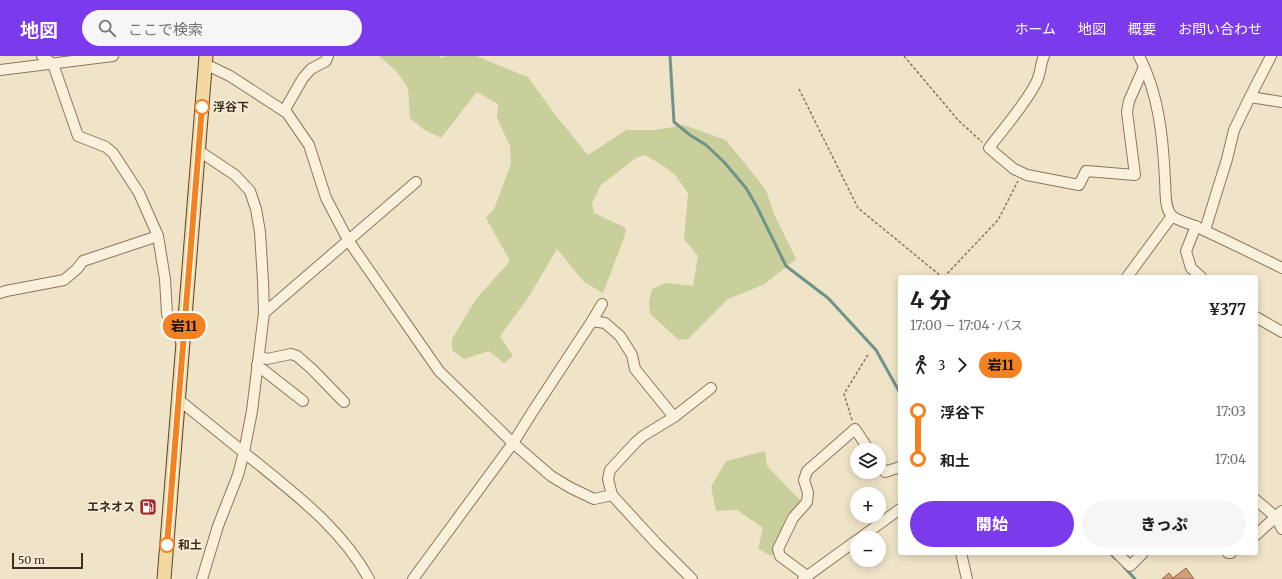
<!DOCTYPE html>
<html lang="ja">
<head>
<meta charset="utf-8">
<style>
	body { margin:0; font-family:Merriweather,"Noto Sans JP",serif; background:#f6f6f6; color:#202124; height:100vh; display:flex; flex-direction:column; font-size:15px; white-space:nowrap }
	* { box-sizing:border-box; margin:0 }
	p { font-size:13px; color:#757577 }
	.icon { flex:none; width:22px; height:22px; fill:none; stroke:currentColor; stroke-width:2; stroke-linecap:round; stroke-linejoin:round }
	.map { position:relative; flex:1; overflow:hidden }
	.sheet { position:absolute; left:898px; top:219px; width:360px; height:280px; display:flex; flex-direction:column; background:#fff; border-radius:4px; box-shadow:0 2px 10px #0003 }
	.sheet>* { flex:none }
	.badge { padding:0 8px; border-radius:13px; font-size:14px; line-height:26px }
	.fabs { position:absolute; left:850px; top:387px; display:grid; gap:8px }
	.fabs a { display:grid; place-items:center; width:36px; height:36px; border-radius:50%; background:#fff; box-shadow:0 2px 10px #0003; font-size:20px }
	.scale { position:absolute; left:12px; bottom:10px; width:71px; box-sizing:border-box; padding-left:4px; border:2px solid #3d2e20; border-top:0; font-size:11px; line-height:14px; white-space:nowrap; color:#3d2e20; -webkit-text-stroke:3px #f7eed8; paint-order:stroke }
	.map>.badge { position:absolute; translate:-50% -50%; box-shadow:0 0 0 2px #fff }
	.legs { display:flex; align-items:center; gap:6px; height:44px; padding:0 12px; font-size:13px }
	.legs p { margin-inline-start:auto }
	.summary { display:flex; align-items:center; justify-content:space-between; height:68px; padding:0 12px }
	h1 { font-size:22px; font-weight:800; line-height:30px }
	.action { display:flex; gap:8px; margin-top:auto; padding:8px 12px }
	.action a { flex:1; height:46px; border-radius:24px; background:#7c3aed; color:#fff; font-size:16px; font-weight:800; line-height:46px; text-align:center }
	.action a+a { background:#f6f6f6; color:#202124 }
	ul { padding:0 12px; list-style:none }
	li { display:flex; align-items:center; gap:14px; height:48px; font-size:15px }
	li i { display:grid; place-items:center; width:6px; height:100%; margin:0 5px; background:currentColor }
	li i::after { content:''; width:10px; height:10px; margin:-5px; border:3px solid; border-radius:50%; background:#fff }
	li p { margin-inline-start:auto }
	li:first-child i { background:linear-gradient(#0000 50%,currentColor 0) }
	li:last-child i { background:linear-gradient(currentColor 50%,#0000 0) }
	header { display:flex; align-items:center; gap:24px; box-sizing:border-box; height:56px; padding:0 20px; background:#7c3aed; color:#fff }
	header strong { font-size:19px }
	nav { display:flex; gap:22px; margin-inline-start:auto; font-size:14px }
	.search { width:280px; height:36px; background:#f6f6f6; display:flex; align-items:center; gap:10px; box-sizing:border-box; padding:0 14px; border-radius:22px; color:#757577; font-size:15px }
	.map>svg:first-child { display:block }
</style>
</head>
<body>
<header>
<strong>地図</strong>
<div class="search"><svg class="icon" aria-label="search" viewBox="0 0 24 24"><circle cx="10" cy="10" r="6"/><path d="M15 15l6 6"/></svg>ここで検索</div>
<nav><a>ホーム</a><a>地図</a><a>概要</a><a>お問い合わせ</a></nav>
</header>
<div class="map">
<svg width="1282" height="523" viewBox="0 0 1282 523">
	<rect width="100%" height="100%" fill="#f0e4c8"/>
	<g fill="#c9cf9b">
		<path d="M379,0H439L441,2L447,0H476L528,21L557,61L588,99L626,74H655L684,69L726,84L766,134L774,158L796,203L765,228L728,243L688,283L679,284L650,258L649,246L652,233L666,227L693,230L698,200L684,183L688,137L676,120L665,111L645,99L636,102L601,129L592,147L594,157L626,172L624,182L603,237L584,226L557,193L528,242L500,280L513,300L504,307L489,295L464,303L452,294V283L476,243L510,205L486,162L494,153L511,108L510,90L497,62L498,48L477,36L441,82L423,73L410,62L408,32L397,16Z"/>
		<path d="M765,395L767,410L802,446L772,500L758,493L763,472L737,454L716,455L711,431L726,405Z"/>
	</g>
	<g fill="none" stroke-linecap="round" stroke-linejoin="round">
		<g stroke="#6f938a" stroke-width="3">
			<path d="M670,0L674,66L690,79L706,89L724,106L746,132L757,151L786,210L828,242L876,294L900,337"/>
			<path d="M1110,497L1116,503"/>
			<path d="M1124,511L1135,523"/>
		</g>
	</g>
	<path fill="#cf9f7d" stroke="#8d5f41" d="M1186,512L1194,523H1162L1169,517L1173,522Z"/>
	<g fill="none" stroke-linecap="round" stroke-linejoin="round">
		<g stroke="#8d765c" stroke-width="12">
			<g id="minor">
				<path d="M42,0L53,8L78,80L106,91L113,97L139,137L158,180L165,223L167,258L183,289"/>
				<path d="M1044,0C1040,8 1041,18 1036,27C1024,50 1004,72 989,92L1014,113L1027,119L1079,129L1086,115L1135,119L1127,56L1129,45L1144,11"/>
				<path d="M1139,0C1159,38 1163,82 1165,124C1166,135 1164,152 1172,160C1176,164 1191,168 1197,171C1225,184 1254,198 1282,212"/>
				<path d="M205,8L230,20L287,57L309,89L326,142L348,184L439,315L513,387L551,420L571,432L594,443L612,439L656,487L692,523"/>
				<path d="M0,14L113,0"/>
				<path d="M1250,41L1282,46"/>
				<path d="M284,55L303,22L311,13L326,5L328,0"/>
				<path d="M199,95L235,119L250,135L256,153L260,176L263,225L264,257L252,355L244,396L238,419L218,470L202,523"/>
				<path d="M1196,170L1186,195L1191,212L1201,221"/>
				<path d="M1205,174L1227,103L1234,74L1250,41L1271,0"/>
				<path d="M1127,221L1172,160"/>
				<path d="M0,237L6,235L64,224L77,213L83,205L158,180"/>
				<path d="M264,257L416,126"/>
				<path d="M1256,261L1282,276"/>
				<path d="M592,265L602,248"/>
				<path d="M259,300L267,303L291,298L297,300L312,313L344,346"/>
				<path d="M257,309L303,345"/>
				<path d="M179,344C205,365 231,386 257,407C299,441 343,475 369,523"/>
				<path d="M879,408L885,416L900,411"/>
				<path d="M612,439L608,423L610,414L636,386L643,380L674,361L711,332"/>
				<path d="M1256,444L1276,461L1282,473"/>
				<path d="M1256,479L1282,455"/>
				<path d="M860,482L900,453"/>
				<path d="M961,497L967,523"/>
				<path d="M1117,497L1130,510L1143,497"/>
				<path d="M1228,497H1231"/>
				<path d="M807,520L780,500L778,493L793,462L807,446L808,437L804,424L807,415L855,373L869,394"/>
				<path d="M413,523L513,387L533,355L592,265L605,267L620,280L632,299L635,313L674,361"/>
				<path d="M803,523L857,484"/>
			</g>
		</g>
		<g stroke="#5b4430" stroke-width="15">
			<path id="major" d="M164,523L206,0"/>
		</g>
		<g stroke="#8d765c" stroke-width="1.5" stroke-dasharray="3 2" stroke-linecap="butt">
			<path d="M904,0L958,64L982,86"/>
			<path d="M799,33L858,152L942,221"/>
			<path d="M944,221L998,164L1018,125"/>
			<path d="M852,364L844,338L869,297"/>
		</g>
		<use href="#minor" stroke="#faf1dc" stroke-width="10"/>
		<use href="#major" stroke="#f3d9a0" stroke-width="13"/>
	</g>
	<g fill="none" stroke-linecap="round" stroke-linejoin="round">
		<g stroke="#fff" stroke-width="9">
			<path id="line-1" d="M167,489L202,51"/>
		</g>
		<use href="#line-1" stroke="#f58220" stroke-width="6"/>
	</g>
	<defs>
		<g id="fuel-square" transform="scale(0.9)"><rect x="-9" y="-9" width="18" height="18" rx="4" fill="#9e2a2b" stroke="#f7eed8"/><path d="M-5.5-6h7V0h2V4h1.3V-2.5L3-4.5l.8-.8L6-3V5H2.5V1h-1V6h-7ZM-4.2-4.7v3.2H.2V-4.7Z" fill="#fff"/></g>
	</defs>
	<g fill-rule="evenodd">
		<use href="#fuel-square" x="148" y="451"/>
	</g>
	<g fill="#fff" stroke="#f58220" stroke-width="2">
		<circle cx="202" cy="51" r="7"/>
		<circle cx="167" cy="489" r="7"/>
	</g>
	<g text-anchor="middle" stroke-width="3.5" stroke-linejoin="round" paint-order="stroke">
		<g font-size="12" font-weight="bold" fill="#3d2e20" stroke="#f7eed8" text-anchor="start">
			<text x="213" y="55">浮谷下</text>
			<text x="178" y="493">和土</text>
		</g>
		<g font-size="12" font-weight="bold" fill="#3d2e20" stroke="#f7eed8" text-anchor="end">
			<text x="135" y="455">エネオス</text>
		</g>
	</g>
</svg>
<div class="fabs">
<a><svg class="icon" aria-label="layers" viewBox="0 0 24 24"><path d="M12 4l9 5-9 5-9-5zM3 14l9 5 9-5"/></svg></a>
<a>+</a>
<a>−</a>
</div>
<div class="scale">50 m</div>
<b class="badge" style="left:184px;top:270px;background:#f58220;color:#111">岩11</b>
<section class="sheet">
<div class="summary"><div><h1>4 分</h1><p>17:00 – 17:04 · バス</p></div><b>¥377</b></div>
<div class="legs"><svg class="icon" aria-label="walk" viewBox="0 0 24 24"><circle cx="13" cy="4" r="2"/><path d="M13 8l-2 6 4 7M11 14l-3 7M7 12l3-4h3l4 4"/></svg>3<svg class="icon" aria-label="forward" viewBox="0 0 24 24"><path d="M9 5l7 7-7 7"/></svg><b class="badge" style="background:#f58220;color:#111">岩11</b></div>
<ul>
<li><i style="color:#f58220"></i><b>浮谷下</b><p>17:03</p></li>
<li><i style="color:#f58220"></i><b>和土</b><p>17:04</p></li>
</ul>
<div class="action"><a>開始</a><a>きっぷ</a></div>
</section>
</div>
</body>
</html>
